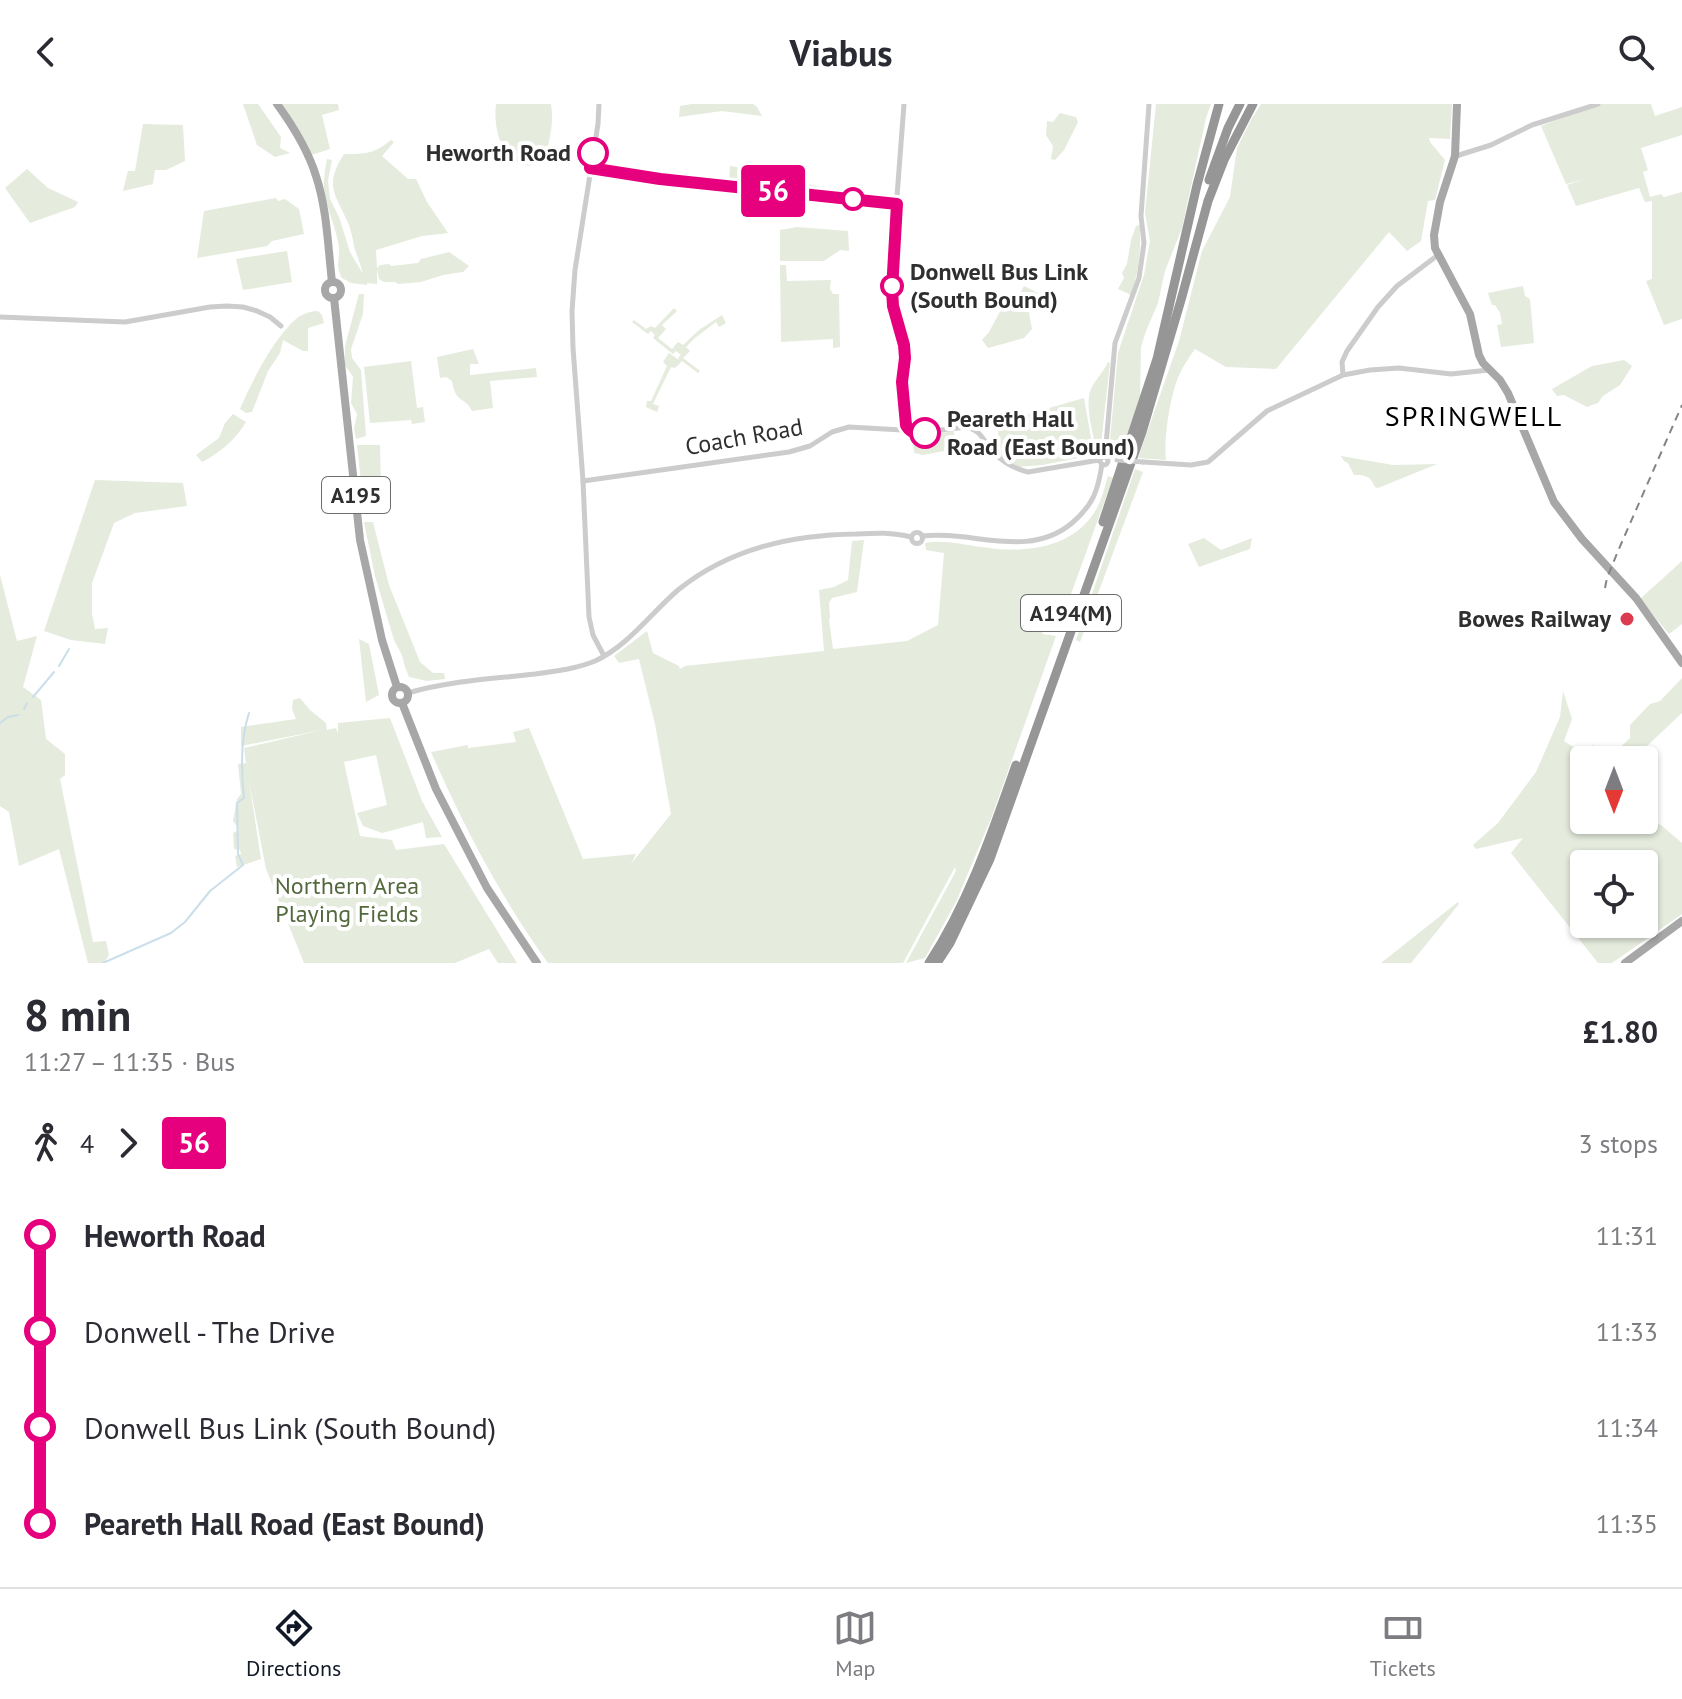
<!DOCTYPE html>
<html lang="en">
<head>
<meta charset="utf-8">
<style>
	body { margin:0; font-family:"PT Sans",sans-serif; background:#f2f2f3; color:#2b2b33; height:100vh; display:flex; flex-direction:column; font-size:30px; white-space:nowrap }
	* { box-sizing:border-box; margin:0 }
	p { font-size:26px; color:#7c7c81 }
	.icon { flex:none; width:44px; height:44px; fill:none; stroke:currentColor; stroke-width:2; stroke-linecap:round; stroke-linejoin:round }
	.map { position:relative; height:859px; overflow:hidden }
	.sheet { display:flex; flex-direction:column; background:#fff; flex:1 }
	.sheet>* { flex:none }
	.badge { padding:0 16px; border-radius:6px; font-size:28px; line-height:52px }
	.needle { width:52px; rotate:180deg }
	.buttons { position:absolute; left:1570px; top:642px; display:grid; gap:16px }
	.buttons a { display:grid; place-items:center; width:88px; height:88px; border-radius:8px; background:#fff; box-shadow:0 2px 6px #0004; font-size:40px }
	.map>.badge { position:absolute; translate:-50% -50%; box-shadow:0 0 0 4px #fff }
	.legs { display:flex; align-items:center; gap:12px; height:88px; padding:0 24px; font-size:26px }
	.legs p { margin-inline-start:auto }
	.summary { display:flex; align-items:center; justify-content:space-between; height:136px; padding:0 24px }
	h1 { font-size:44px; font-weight:700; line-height:60px }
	ul { padding:0 24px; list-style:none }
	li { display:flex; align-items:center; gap:28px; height:96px; font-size:30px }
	li i { display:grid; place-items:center; width:12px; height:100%; margin:0 10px; background:currentColor }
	li i::after { content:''; width:20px; height:20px; margin:-10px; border:6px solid; border-radius:50%; background:#fff }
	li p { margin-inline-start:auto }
	li:first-child i { background:linear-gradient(#0000 50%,currentColor 0) }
	li:last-child i { background:linear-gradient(currentColor 50%,#0000 0) }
	header { display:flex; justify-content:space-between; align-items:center; height:104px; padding:0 24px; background:#fff; font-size:36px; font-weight:700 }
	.menu { display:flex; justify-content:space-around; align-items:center; height:112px; border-top:2px solid #e1e1e2; background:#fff; font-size:22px; color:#7c7c81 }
	.menu a { display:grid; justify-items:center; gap:4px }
	.menu .active { color:#111827 }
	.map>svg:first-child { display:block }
</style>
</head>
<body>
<header><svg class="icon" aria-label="back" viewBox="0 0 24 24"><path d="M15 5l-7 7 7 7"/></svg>Viabus<svg class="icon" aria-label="search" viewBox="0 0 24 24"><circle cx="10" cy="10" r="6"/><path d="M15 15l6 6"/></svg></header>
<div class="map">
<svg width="1682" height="859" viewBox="0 0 1682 859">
	<rect width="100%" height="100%" fill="#fff"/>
	<g fill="#e5ebdd" fill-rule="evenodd">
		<path d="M243,0H258L281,33L280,44L290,49L275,53L257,41Z"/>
		<path d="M278,0H338L339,6L322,11L330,45L311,51Z"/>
		<path d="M496,0H551C553,12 552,25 549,37C548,43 547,50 543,55C532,67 514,61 506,48C497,35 494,16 496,0Z"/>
		<path d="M692,0H753L757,3L762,12L722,7L679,13L680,2Z"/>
		<path d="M1156,0H1211L1206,14L1182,124L1165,167L1158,199L1146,227L1141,243L1140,292L1121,353L1114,352L1110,336L1118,249L1144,171L1150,137L1145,109Z"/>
		<path d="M1261,0H1452L1450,35L1429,34L1430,38L1445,56L1435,96L1428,97L1421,137L1407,147L1389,128L1276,265L1226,263L1195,245C1190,252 1185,259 1181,267C1171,285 1163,336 1166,356L1138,354L1179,237L1202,147L1230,93L1237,44L1252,14Z"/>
		<path d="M1599,0H1651L1655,12L1682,3V31L1641,44L1648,66L1643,68L1650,93L1661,90L1664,93L1682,88V215L1664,221L1646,177L1652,175V97L1645,98L1639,84L1576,102L1567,81L1582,76L1566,80L1541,22Z"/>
		<path d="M1060,9L1076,13L1078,18L1064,46L1055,56L1051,55L1053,42L1046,31L1047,17L1053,18Z"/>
		<path d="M143,20L183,21L185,57L166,66H155L153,80L123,87L128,67H135Z"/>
		<path d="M391,36L394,38L382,52L408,75H416L427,98L448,129L422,132L376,146L377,164L380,161L389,160L391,162L418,159L421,155L449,148L469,162L463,168L443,171L421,178L398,180L395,178H384L379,175L377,165V180L367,179V181L351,179L342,174C335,161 340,157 339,144C337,128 331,115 327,100C322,85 324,71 327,55L332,56L328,76L330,95L339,113L350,148L363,170C361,162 358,154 355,146C353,138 352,129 349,121C336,90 323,83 344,50C366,50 374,50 391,36Z"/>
		<path d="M730,62C762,67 794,78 826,84L825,89L782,82L774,84L729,79Z"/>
		<path d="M27,65L48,84L78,98L75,103L30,119L5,84Z"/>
		<path d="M276,94L278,97L285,95L299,105L304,130L272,137L267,142L197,154L204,107Z"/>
		<path d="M1140,121C1141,146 1139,167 1131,191L1118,185L1124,174L1122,169L1127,160L1131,136L1136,122Z"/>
		<path d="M797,123L848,127L849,147L840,146L824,157H780V126Z"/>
		<path d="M287,147L292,178L243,186L236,155Z"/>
		<path d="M780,161H786L787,177L831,176L830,185L833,190H839L840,243L833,244V235L781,238Z"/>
		<path d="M1024,182L1038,189L1029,209L1032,225L1024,234L988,244L982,236L989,228L1003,202L1008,203L1013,193L1017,194Z"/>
		<path d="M1523,182L1525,192L1530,195L1534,239L1501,243L1497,221L1502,220L1500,209L1495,201H1492L1488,189Z"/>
		<path d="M359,190H364L363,210L351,245L352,254L361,266L366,332L356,335L354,325L357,310L351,299L353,273L345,261V242Z"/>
		<path d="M674,204L677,207L662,221L666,225L658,234L672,245L678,238L683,241L699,226L722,211L726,219L719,223L716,218L695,234L686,243L690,247L683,254L700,267L698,269L682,257L675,264L671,263L653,300L659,302L657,308L646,303L647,297H651L667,262L663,258L669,249L679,256L678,254L681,251L676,247L673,250L653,234L655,231L651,227L648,230L632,218L634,216L646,225L651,222L655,224Z"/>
		<path d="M318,207L322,211L324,219L308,224V247H303L283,236L280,249L268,267L252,308L246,309L240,305C251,279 276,229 300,212C305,209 312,207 318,207Z"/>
		<path d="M473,245L479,260H470V271L536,264L537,273L490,277L493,304L472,307C464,291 456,301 452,277L446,273L440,274L437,253Z"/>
		<path d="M1624,256L1632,262L1620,281L1603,292L1598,299L1587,303L1564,291L1557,292L1552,285L1592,262Z"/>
		<path d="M411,257L417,304L423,303L425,318L412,320L411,316L370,319L364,263Z"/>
		<path d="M1108,258L1110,259L1100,349H1097C1094,332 1084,301 1091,285C1095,276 1103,269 1108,258Z"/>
		<path d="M1084,294L1094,351L1042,361L1018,363L1001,352L997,319Z"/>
		<path d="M233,310L246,318C236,335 220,349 202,358L196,351L219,334L225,319Z"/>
		<path d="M954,327L955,342L944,344V347L923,351L914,349L913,339L922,332Z"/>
		<path d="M357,341H380L381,384L369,388L364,404Z"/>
		<path d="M1341,352L1393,361L1437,360L1378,384L1375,383C1370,372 1366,371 1354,371L1348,359L1344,357Z"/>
		<path d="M1135,365L1143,368L1080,538L1076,536Z"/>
		<path d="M1108,372L1113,374L1058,526L1046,518L1042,530L1056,532L992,712L956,798L925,854L906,859L956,767L955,763L903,859H548C501,794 463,721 431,648L468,641V644L516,638L513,628L529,624L583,755L636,750L631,760L671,710L655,620L639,555L619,559L614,552L647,527L653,549L679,562L680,565L685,562L824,547L819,486L834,483L848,476L852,437L864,436L857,488L832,494L829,499L830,513L829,516L833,545L907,537L938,521L944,449L926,446L925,439C943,435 964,441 982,443C1024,450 1076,445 1098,402C1103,392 1105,381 1108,372Z"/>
		<path d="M95,376L183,379L187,402L135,409L114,419L92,479V510L95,525L108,524L105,540L71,536L44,527Z"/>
		<path d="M364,418H373L389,481L420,558L433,569H444L445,575L427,577L409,573L405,563L402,551L394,536L375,472Z"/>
		<path d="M1204,434L1221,446L1252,434L1250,445L1199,463L1188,440Z"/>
		<path d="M1682,457V520L1669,530L1640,495Z"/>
		<path d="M0,471L17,537L37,532L23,583L41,596L46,635L65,650V671L60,675L93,838L106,837L109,851L104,859H88L59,745L19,762L9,708L0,702Z"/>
		<path d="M359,535L369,540L379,591L366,598Z"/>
		<path d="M1682,574V609L1632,656H1584V716H1644V715L1661,721L1682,739V810L1612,859H1598L1511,749L1523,734L1476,745L1473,741L1498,719L1536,668L1560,613L1563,587L1572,615L1564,637L1581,648L1571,660L1573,662L1593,641L1609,654L1630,634V621L1650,600L1660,597ZM1584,760H1644V820H1584Z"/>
		<path d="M300,594L310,606L326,619L327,626L336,624L338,630V619L390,614L422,697L442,733L426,734L423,718L382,729L363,722L357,709L387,701L376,651L344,658L360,732L392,736L396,746L444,740L517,859H498L489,845L455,859H304L266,765L249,677L261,755L237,763L235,752L241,750L240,746L234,745L233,729L239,726L233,717L237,695L241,690L238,660L246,659L244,644L322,626L241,642V623L296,615L292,605L293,596Z"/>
		<path d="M1458,798L1459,800L1411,859H1381Z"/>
	</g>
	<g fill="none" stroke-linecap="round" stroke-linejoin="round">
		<g stroke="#cadfea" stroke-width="2">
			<path d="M59,562L69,545"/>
			<path d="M33,593L54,568"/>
			<path d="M24,605L27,599"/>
			<path d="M0,619L8,613L18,611"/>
			<path d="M103,859L171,829L185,818L210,787L243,761L238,750L237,699L244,694C241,667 240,636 249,609"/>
		</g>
		<g stroke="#ccc" stroke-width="5">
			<path d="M599,0L598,20L575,166L572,207L573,244L583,377L589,513L593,531L604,552"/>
			<path d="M904,0L894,132L892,186L893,202L904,241L902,291L907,324"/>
			<path d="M1456,52L1491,41L1532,21L1598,0"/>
			<path d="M0,213L125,218L210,203L227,202L243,203L257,207L270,213L281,222"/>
			<path d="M1343,271L1342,258L1347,247L1378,203L1397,182L1438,151"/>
			<path d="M907,324L916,329L966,323C982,326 984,339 994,349C1004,359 1015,365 1028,368L1099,356"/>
			<path d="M1105,352L1115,239L1139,174L1144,139L1141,112L1149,0"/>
			<circle cx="1104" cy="357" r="4"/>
			<path d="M1143,358L1191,361L1208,358L1267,307L1343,271L1370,266L1399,264L1451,270L1489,266"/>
			<path d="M583,377L789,348L810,342L832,328L849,323L902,326L907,324"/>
			<circle cx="917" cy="434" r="5.5"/>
			<path d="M922,432C972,426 1028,456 1072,419C1093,401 1098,387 1102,360"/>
			<path d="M408,589C449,577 492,575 535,570C555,567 576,565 595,557C628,542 651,509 678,486C730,444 792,431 856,430C875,429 892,428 911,433"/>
		</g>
		<g stroke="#a7a7a7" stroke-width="8">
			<path d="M277,0C293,22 308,46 316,72C327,105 328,143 332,178"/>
			<path d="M1457,0L1455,52L1440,98L1434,131L1435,144L1470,210L1479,251L1483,259L1500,276L1508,289L1554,398L1582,435L1636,494L1682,559"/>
			<circle cx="333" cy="186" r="8"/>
			<path d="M334,194L360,436L382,536L397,583"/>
			<circle cx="400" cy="591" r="8"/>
			<path d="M402,599L436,685L487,784L537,859"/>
			<path d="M1625,859L1682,817"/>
		</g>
		<g stroke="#969696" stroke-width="9">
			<path d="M1209,76L1228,24L1240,0"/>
			<path d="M1103,418L1157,255L1197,81L1219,0"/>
			<path d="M929,859C969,798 992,729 1016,661"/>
			<path d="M937,859L950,839L990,755L1142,328L1181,196L1208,97L1224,56L1253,0"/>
		</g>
		<path stroke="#848484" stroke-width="2" stroke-dasharray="8 6" stroke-linecap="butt" d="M1605,484L1607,474L1618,447L1682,301"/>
		<path stroke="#ccc" stroke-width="5" d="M1117,356L1143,358"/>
	</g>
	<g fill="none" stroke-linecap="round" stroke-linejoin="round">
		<g stroke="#fff" stroke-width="18">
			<path id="line-1" d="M593,49L590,64L660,75L897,100L892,186L893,202L904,241L905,254L902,278L906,321C910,329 917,330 925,329"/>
		</g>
		<use href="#line-1" stroke="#e6007e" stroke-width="12"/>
	</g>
	<g fill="#fff" stroke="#e6007e" stroke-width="4">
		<circle cx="593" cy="49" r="14"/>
		<circle cx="853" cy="95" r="10"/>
		<circle cx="892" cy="182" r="10"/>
		<circle cx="925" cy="329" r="14"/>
	</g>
	<circle fill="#dc3a4f" stroke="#fff" stroke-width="3" cx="1627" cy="515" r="8"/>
	<g text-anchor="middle" stroke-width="8" stroke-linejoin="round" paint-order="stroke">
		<g fill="#fff" stroke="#6d6d6d" stroke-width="2">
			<rect x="322" y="373" width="68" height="36" rx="6"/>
			<rect x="1021" y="491" width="100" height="36" rx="6"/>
		</g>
		<g font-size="22" font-weight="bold" fill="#2f2f2f">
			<text x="356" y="399">A195</text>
			<text x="1071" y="517">A194(M)</text>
		</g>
		<g font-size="24" font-weight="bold" fill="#2f2f2f" stroke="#fff" text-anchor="start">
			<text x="571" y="57" text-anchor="end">Heworth Road</text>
			<text x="910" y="176">Donwell Bus Link<tspan x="910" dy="28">(South Bound)</tspan></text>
			<text x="947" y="323">Peareth Hall<tspan x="947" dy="28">Road (East Bound)</tspan></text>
		</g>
		<g font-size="24" fill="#2f2f2f" stroke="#fff">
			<text transform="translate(744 333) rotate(-10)" y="8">Coach Road</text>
		</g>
		<g font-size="24" font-weight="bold" fill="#2f2f2f" stroke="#fff" text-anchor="end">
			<text x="1611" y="523">Bowes Railway</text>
		</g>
		<g font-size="24" fill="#54683e" stroke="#fff">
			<text x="347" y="790">Northern Area<tspan x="347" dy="28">Playing Fields</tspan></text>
		</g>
		<g font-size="28" letter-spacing="2" fill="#000" stroke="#fff">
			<text x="1474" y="322">SPRINGWELL</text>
		</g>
	</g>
</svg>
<div class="buttons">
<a><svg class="needle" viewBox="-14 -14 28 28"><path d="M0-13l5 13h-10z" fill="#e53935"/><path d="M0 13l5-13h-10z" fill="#7c7c81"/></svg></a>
<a><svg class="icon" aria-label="locate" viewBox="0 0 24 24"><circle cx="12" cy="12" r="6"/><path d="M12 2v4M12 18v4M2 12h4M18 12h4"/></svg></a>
</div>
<b class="badge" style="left:773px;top:87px;background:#e6007e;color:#fff">56</b>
</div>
<section class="sheet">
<div class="summary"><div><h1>8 min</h1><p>11:27 – 11:35 · Bus</p></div><b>£1.80</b></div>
<div class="legs"><svg class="icon" aria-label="walk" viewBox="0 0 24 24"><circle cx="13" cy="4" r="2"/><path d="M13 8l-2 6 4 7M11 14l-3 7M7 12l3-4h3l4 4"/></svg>4<svg class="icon" aria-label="forward" viewBox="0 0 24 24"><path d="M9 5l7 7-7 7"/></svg><b class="badge" style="background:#e6007e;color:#fff">56</b><p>3 stops</p></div>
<ul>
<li><i style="color:#e6007e"></i><b>Heworth Road</b><p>11:31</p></li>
<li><i style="color:#e6007e"></i><span>Donwell - The Drive</span><p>11:33</p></li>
<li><i style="color:#e6007e"></i><span>Donwell Bus Link (South Bound)</span><p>11:34</p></li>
<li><i style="color:#e6007e"></i><b>Peareth Hall Road (East Bound)</b><p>11:35</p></li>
</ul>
</section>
<nav class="menu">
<a class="active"><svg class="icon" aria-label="directions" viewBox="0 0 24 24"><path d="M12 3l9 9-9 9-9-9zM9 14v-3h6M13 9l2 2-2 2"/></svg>Directions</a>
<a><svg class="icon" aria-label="map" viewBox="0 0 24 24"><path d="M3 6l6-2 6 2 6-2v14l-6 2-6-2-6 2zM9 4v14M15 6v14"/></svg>Map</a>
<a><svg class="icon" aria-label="tickets" viewBox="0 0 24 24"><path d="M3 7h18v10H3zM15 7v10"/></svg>Tickets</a>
</nav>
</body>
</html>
